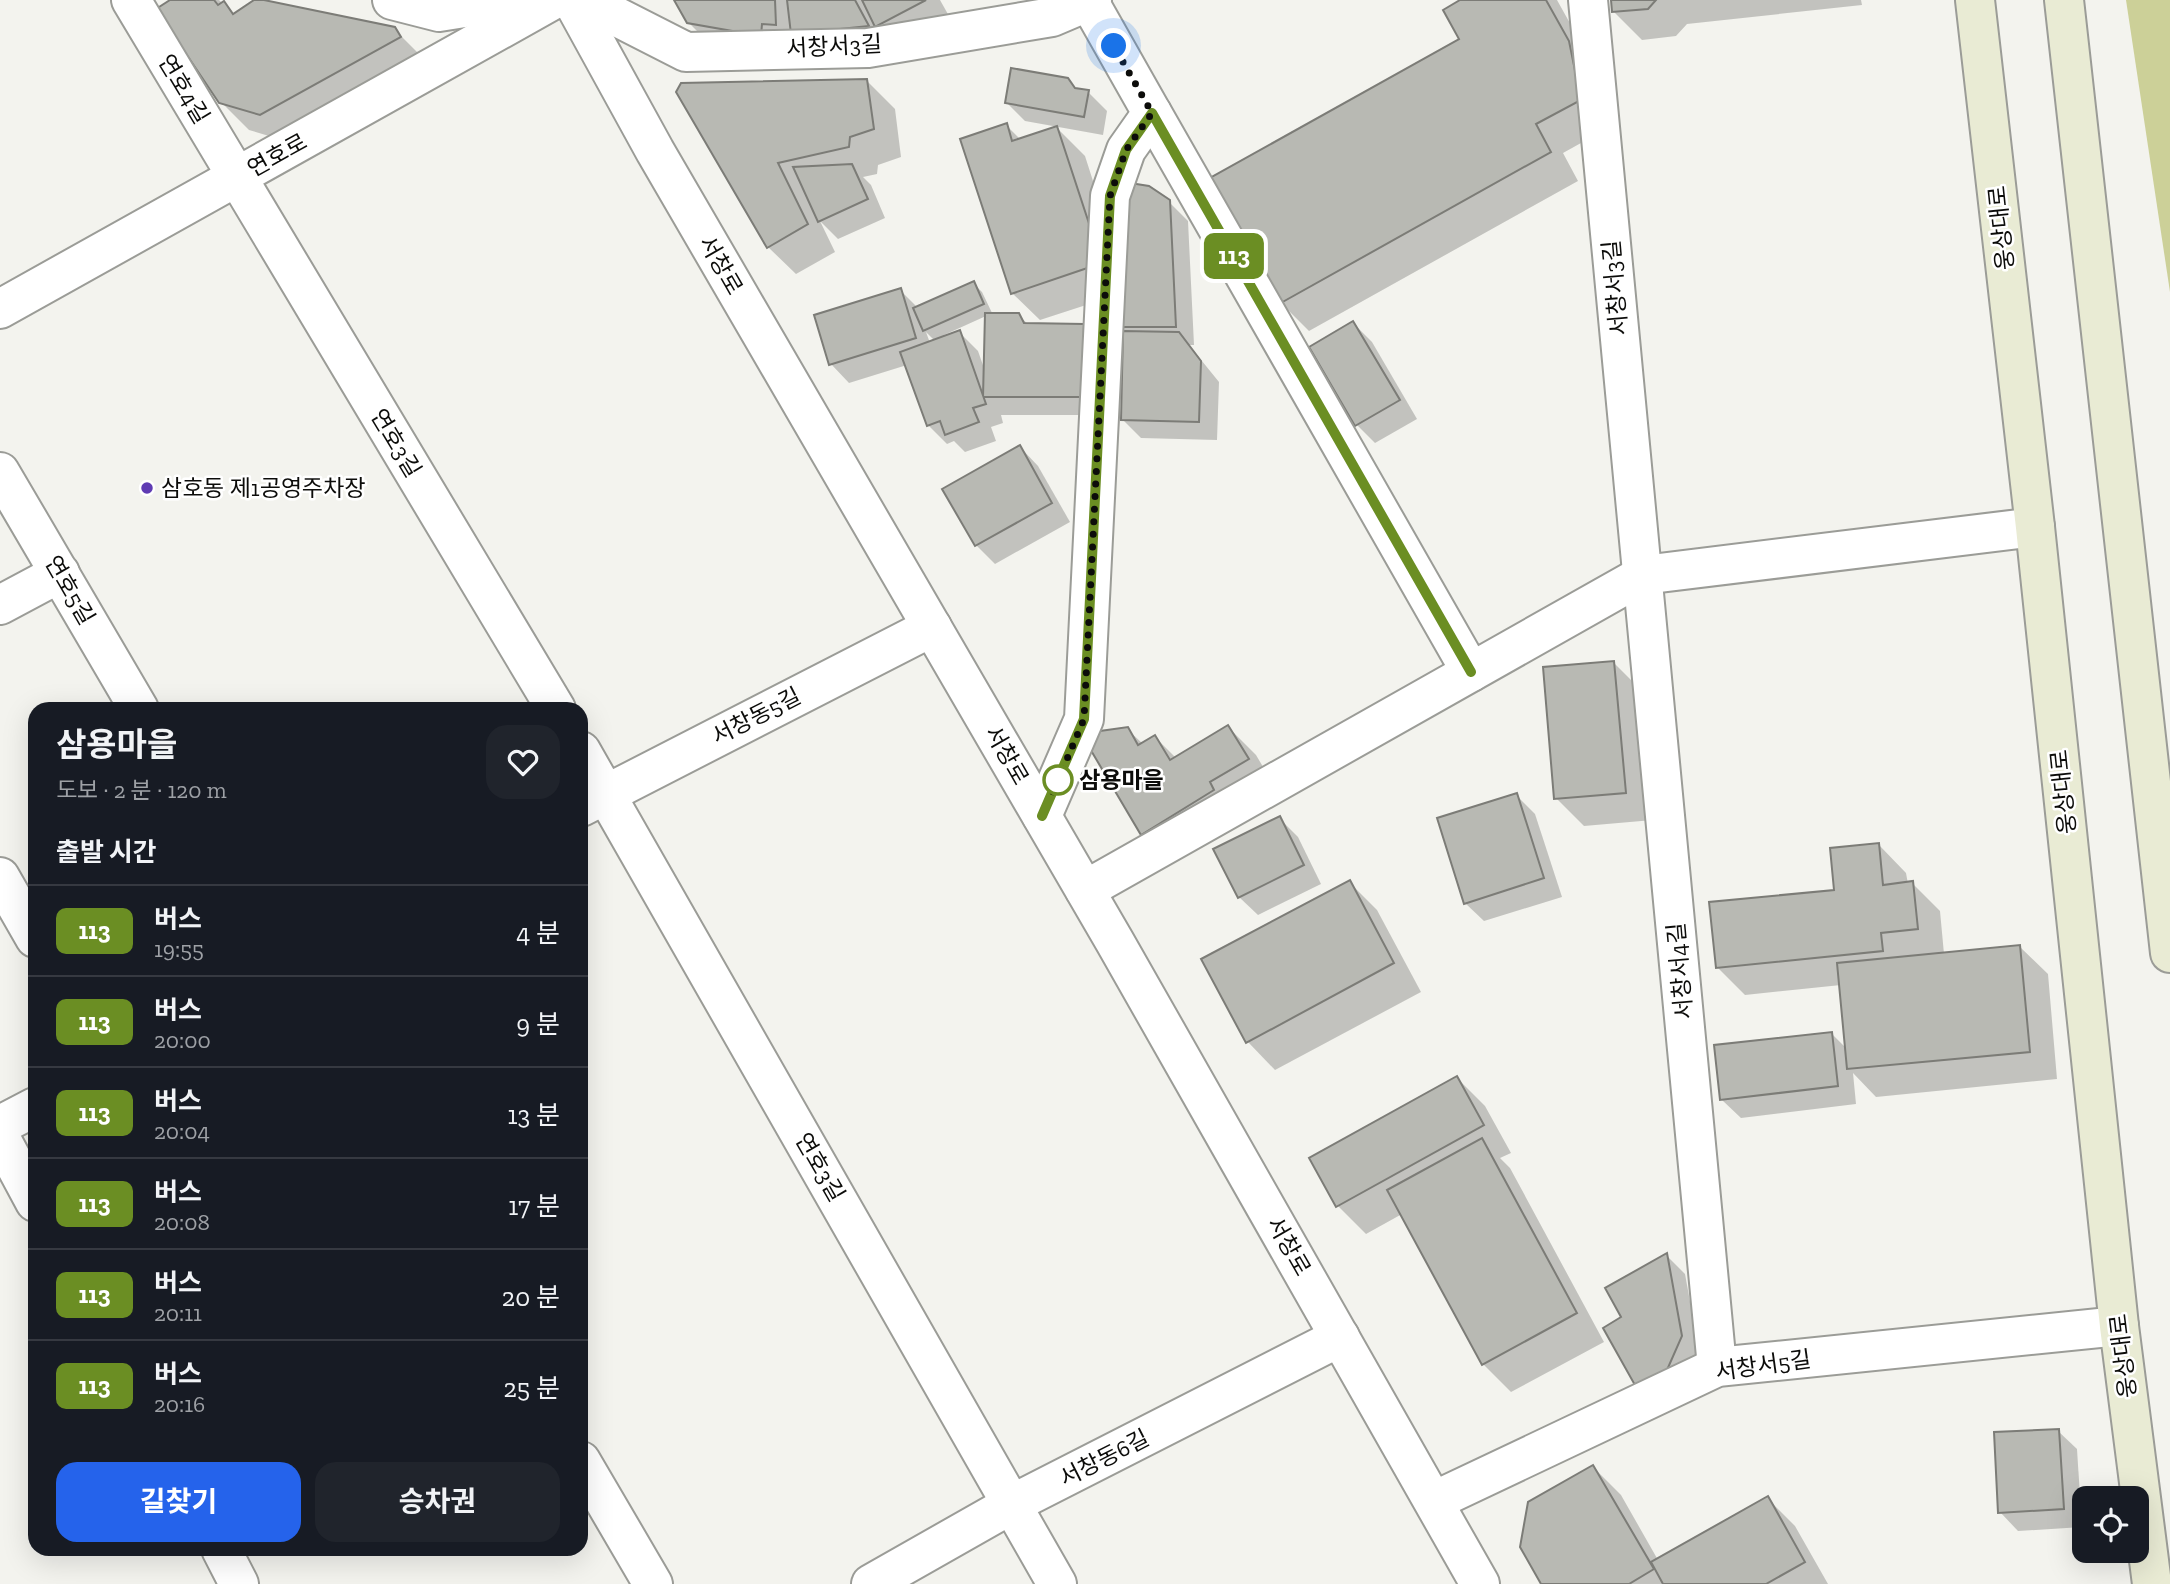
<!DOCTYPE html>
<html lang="ko">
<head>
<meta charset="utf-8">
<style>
	body { margin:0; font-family:"Zilla Slab","Noto Sans KR",serif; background:#20242c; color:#f1f3f6; height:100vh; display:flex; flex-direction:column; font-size:26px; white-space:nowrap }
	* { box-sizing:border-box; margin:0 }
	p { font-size:23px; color:#9ea1a6 }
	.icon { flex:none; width:38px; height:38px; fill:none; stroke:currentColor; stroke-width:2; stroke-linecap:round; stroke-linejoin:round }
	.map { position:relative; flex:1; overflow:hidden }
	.details { position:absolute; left:28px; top:702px; width:560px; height:854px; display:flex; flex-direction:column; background:#171b24; border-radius:21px; box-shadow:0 7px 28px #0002 }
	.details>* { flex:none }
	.badge { padding:0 14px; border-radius:10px; font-size:24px; line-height:46px }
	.buttons { position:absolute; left:2072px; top:1486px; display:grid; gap:14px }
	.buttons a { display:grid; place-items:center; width:77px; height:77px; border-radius:14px; background:#171b24; box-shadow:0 7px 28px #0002; font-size:35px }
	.you { position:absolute; width:35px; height:35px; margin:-18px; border:5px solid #fff; border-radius:50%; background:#1a73e8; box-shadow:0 0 0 10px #1a73e833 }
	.map>.badge { position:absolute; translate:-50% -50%; box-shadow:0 0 0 4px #fff }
	h2 { padding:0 28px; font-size:26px; line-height:63px }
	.round { display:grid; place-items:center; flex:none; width:74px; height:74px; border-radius:21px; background:#20242c }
	.summary { display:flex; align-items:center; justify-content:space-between; height:119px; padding:0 28px }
	h1 { font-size:33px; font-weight:700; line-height:52px }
	.button { display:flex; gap:14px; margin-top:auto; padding:14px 28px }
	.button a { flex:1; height:80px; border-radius:21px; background:#2563eb; color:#fff; font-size:28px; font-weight:700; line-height:80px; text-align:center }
	.button a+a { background:#20242c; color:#f1f3f6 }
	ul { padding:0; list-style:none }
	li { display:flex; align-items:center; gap:21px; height:91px; padding:0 28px; border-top:2px solid #363941 }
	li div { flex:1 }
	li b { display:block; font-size:26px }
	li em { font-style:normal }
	li .badge { min-width:77px; font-weight:700; text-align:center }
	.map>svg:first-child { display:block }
</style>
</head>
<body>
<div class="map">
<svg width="2170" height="1584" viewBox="0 0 2170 1584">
	<rect width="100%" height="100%" fill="#f3f3ee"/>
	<path fill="#ccd098" d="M2126,0H2170V292Z"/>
	<g fill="#0003" fill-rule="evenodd">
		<path d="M173,0H219L235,15L394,29L422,57L289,142L249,130L221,102Z"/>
		<path d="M676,0H940L949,16L896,44L877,25L886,44L707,41L688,22Z"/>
		<path d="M1464,0H1557L1596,70L1608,128L1563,153L1578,181L1309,331L1281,303L1462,40Z"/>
		<path d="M1612,0H1861L1862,5L1687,24L1676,36L1642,40L1614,12Z"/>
		<path d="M1067,79L1078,90L1088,92L1107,111L1103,135L1025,121L1007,103Z"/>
		<path d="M867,81L895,109L901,157L878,165L877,174L863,177L871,185L885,218L838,239L820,221L835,252L796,274L768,247L678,92Z"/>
		<path d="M1006,125L1021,140L1057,128L1085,156L1124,278L1169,202L1188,221L1194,345H1189L1219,382L1217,440L1141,438L1122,419L1125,331L1121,326L1123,293L1040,320L1012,293Z"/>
		<path d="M973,283L982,292L993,315H1018L1029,325H1083L1102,344L1101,415H1001L1003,423L991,427L996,441L965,452L954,441L947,444L928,425L907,365L849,383L831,364L900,290L918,308ZM986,316L985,371L978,351L959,332L945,338L944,335ZM926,332L935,341L930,343Z"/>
		<path d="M1353,323L1372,342L1417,419L1375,443L1357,425Z"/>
		<path d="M1020,447L1038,466L1070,522L995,564L976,545Z"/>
		<path d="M1614,663L1642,691L1653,820L1584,826L1556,798Z"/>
		<path d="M1228,727L1256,755L1275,787L1170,861L1142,834L1127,729L1143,744L1155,737L1176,758Z"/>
		<path d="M1516,795L1535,814L1562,897L1484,921L1465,903Z"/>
		<path d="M1279,818L1298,837L1321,884L1258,915L1239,897Z"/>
		<path d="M1879,845L1906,873L1908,884L1912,883L1940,911L1944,954L2020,947L2048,974L2057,1079L1876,1097L1853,1073L1856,1104L1741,1118L1722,1100L1832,1034L1847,1049L1841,985L1745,995L1717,967L1836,892Z"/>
		<path d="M1349,882L1377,910L1421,992L1275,1070L1248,1042L1203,960Z"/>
		<path d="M1457,1078L1485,1106L1511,1153L1500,1158L1510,1168L1604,1342L1511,1392L1483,1364L1402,1214L1366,1234L1338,1206L1312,1159Z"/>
		<path d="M1666,1255L1685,1274L1700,1356L1656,1405L1624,1318Z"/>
		<path d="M2058,1431L2077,1449L2082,1527L2018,1531L2000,1512Z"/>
		<path d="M1593,1467L1621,1495L1658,1560L1767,1498L1795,1526L1828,1584H1543Z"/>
	</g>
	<g fill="#b8b9b3" stroke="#7c7c77" stroke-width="2">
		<path d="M170,0H214L218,5L224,1L233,14L254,0H264L395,27L401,37L260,115L219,103L156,9Z"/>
		<path d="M674,0H775L776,25L762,24L761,36L687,23Z"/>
		<path d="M787,0H855L869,26L791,34Z"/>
		<path d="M862,0H926L875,27Z"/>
		<path d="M1460,0H1546L1569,41L1581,100L1536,124L1551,152L1279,304L1210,178L1459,39L1443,10Z"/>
		<path d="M1611,0H1656L1648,9L1612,12Z"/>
		<path d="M1011,68L1068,78L1075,88L1089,90L1084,117L1005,103Z"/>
		<path d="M867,79L874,129L850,137L849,147L778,163L808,224L767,248L676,92L681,83Z"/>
		<path d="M1007,123L1012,141L1057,126L1102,263L1011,294L960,139Z"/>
		<path d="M852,164L868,199L818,222L793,167Z"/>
		<path d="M1130,183L1149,186L1170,200L1176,327H1119Z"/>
		<path d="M974,281L984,304L923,331L913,308Z"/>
		<path d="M901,288L916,338L829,365L814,315Z"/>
		<path d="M985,313H1019L1024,323L1084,324L1083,397H983Z"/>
		<path d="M1353,321L1400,400L1355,426L1309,347Z"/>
		<path d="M960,330L986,404L973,408L979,422L945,435L940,421L927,426L900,352Z"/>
		<path d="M1123,331L1179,332L1201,361L1199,422L1121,420Z"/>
		<path d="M1020,445L1052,503L975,546L942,489Z"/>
		<path d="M1614,661L1626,793L1554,799L1543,667Z"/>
		<path d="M1228,725L1249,759L1210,782L1214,790L1141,835L1086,742L1093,732L1128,727L1138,745L1155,735L1170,760Z"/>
		<path d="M1517,793L1544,878L1464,904L1437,818Z"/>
		<path d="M1280,816L1304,865L1238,898L1213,849Z"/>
		<path d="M1879,843L1883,885L1913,881L1918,929L1881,933L1883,951L1716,968L1709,902L1834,890L1830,848Z"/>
		<path d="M1350,880L1394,963L1246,1043L1201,959Z"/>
		<path d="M2020,945L2030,1052L1847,1069L1837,963Z"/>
		<path d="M1832,1032L1838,1086L1720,1100L1714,1045Z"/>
		<path d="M1457,1076L1484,1125L1336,1207L1309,1158Z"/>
		<path d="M1482,1138L1577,1313L1482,1365L1387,1190Z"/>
		<path d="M1667,1253L1682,1336L1667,1370L1636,1387L1603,1328L1621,1317L1605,1288Z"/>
		<path d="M2059,1429L2064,1509L1998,1513L1994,1432Z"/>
		<path d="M1593,1465L1654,1569L1629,1584H1541L1520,1547L1528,1502Z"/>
		<path d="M1768,1496L1805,1562L1766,1584H1663L1651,1562Z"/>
	</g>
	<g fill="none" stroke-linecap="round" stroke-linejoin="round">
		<g stroke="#9b9c97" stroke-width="42">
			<g id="minor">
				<path d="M131,0L556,709"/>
				<path d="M392,0L439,12L515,0"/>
				<path d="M584,0L686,52L868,48L1052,17L1092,0"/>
				<path d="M1588,0L1717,1367"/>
				<path d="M1152,113L1471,672"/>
				<path d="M0,472L139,709"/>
				<path d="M0,605L60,573"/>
				<path d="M581,751L1057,1584"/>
				<path d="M581,807L932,627"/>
				<path d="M1042,816L1084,719L1110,196L1126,150L1152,113L1088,0"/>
				<path d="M0,877L35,938"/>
				<path d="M1085,890L1643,575L2035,527"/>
				<path d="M0,1125L35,1107"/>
				<path d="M0,1137L35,1202"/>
				<path d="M581,1461L653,1584"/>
				<path d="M1434,1501L1717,1367L2119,1326"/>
				<path d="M221,1549L239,1584"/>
				<path d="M871,1584L1012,1504L1340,1337"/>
			</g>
		</g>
		<g stroke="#9b9c97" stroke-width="42">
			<g id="tertiary">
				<path d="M572,0L655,151L1115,942L1480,1584"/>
				<path d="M0,309L553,0"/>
			</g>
		</g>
		<g stroke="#9b9c97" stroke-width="42">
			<g id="secondary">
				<path d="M1975,0L2035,527L2119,1326L2152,1584"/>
				<path d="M2064,0L2170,953"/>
			</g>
		</g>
		<use href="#minor" stroke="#fff" stroke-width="38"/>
		<use href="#tertiary" stroke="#fff" stroke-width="38"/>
		<use href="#secondary" stroke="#e9ebd4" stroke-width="38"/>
	</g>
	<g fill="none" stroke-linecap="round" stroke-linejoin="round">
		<g stroke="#fff" stroke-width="16">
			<path id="line" d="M1042,816L1084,719L1110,196L1126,150L1152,113L1471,672"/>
		</g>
		<use href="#line" stroke="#6b8e23" stroke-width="10"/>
		<path stroke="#0c0c0a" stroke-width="7" stroke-dasharray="0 12.6" d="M1058,780L1053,792L1084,719L1110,196L1126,150L1152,113L1114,46"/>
	</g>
	<circle fill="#5f3bb3" stroke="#fff" stroke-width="2.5" cx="147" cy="488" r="7"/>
	<circle fill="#fff" stroke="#6b8e23" stroke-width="3.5" cx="1058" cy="780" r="14"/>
	<g text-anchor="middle" stroke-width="5" stroke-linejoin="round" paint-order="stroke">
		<g font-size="23" fill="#0c0c0a" stroke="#fff">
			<text transform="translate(834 46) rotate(-3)" y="8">서창서3길</text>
			<text transform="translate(184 89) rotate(59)" y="8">연호4길</text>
			<text transform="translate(277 155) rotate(-29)" y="8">연호로</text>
			<text transform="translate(2001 228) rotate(-96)" y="8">웅상대로</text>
			<text transform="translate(721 265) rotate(60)" y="8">서창로</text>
			<text transform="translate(1615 288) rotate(-95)" y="8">서창서3길</text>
			<text transform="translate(396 443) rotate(59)" y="8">연호3길</text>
			<text transform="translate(70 590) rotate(60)" y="8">연호5길</text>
			<text transform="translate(756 716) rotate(-27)" y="8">서창동5길</text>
			<text transform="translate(1007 755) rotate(60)" y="8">서창로</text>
			<text transform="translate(2063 792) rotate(-96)" y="8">웅상대로</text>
			<text transform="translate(1680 971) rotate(-95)" y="8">서창서4길</text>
			<text transform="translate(820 1167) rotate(60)" y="8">연호3길</text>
			<text transform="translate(1289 1246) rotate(60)" y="8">서창로</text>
			<text transform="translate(2123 1356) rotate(-97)" y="8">웅상대로</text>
			<text transform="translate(1763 1365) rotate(-8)" y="8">서창서5길</text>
			<text transform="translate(1104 1458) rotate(-27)" y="8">서창동6길</text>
		</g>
		<g font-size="23" fill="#0c0c0a" stroke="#fff" text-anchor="start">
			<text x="161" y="496">삼호동 제1공영주차장</text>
		</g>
		<g font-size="23" font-weight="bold" fill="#0c0c0a" stroke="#fff" text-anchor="start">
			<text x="1079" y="788">삼용마을</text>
		</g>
	</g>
</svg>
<div class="buttons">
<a><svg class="icon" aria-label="locate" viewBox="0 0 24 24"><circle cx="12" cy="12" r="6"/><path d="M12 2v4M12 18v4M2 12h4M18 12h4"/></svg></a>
</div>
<div class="you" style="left:1114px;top:46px"></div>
<b class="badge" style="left:1234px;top:256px;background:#6b8e23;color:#fff">113</b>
<section class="details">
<div class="summary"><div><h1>삼용마을</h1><p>도보 · 2 분 · 120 m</p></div><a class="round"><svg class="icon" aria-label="heart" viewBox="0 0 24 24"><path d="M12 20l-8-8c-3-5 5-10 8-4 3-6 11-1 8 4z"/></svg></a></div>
<h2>출발 시간</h2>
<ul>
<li><span class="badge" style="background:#6b8e23;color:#fff">113</span><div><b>버스</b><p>19:55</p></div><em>4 분</em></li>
<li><span class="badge" style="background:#6b8e23;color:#fff">113</span><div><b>버스</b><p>20:00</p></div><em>9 분</em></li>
<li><span class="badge" style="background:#6b8e23;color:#fff">113</span><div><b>버스</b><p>20:04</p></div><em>13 분</em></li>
<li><span class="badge" style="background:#6b8e23;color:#fff">113</span><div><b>버스</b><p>20:08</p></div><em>17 분</em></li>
<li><span class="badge" style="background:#6b8e23;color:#fff">113</span><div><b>버스</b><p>20:11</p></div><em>20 분</em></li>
<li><span class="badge" style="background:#6b8e23;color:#fff">113</span><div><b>버스</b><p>20:16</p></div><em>25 분</em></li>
</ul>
<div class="button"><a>길찾기</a><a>승차권</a></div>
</section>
</div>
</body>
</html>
